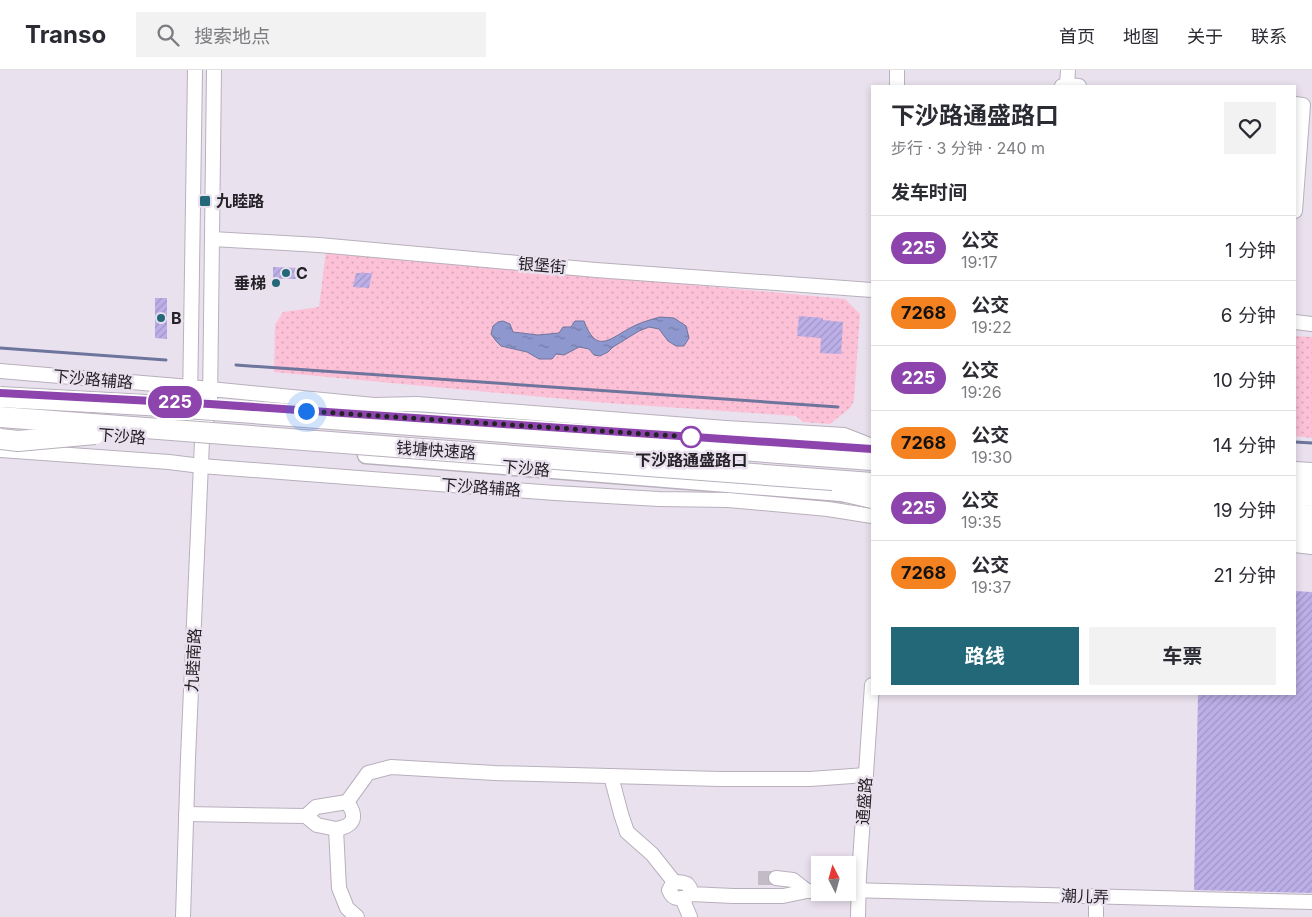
<!DOCTYPE html>
<html lang="zh">
<head>
<meta charset="utf-8">
<style>
	body { margin:0; font-family:Inter,"Noto Sans SC",sans-serif; background:#f2f2f3; color:#2b2b33; height:100vh; display:flex; flex-direction:column; font-size:19px; white-space:nowrap }
	* { box-sizing:border-box; margin:0 }
	p { font-size:16px; color:#7c7c81 }
	.icon { flex:none; width:28px; height:28px; fill:none; stroke:currentColor; stroke-width:2; stroke-linecap:round; stroke-linejoin:round }
	.map { position:relative; flex:1; overflow:hidden }
	.drawer { position:absolute; left:871px; top:15px; width:425px; height:610px; display:flex; flex-direction:column; background:#fff; border-radius:0px; box-shadow:0 2px 8px #0003 }
	.drawer>* { flex:none }
	.badge { padding:0 10px; border-radius:16px; font-size:18px; line-height:32px }
	.needle { width:32px; rotate:354deg }
	.controls { position:absolute; left:811px; top:786px; display:grid; gap:10px }
	.controls a { display:grid; place-items:center; width:45px; height:45px; border-radius:0px; background:#fff; box-shadow:0 2px 8px #0003; font-size:25px }
	.you { position:absolute; width:25px; height:25px; margin:-12px; border:4px solid #fff; border-radius:50%; background:#1a73e8; box-shadow:0 0 0 8px #1a73e833 }
	.map>.badge { position:absolute; translate:-50% -50%; box-shadow:0 0 0 2px #fff }
	h2 { padding:0 20px; font-size:19px; line-height:45px }
	.round { display:grid; place-items:center; flex:none; width:52px; height:52px; border-radius:0px; background:#f2f2f3 }
	.overview { display:flex; align-items:center; justify-content:space-between; height:85px; padding:0 20px }
	h1 { font-size:24px; font-weight:700; line-height:38px }
	.primary-button { display:flex; gap:10px; margin-top:auto; padding:10px 20px }
	.primary-button a { flex:1; height:58px; border-radius:0px; background:#236879; color:#fff; font-size:20px; font-weight:700; line-height:58px; text-align:center }
	.primary-button a+a { background:#f2f2f3; color:#2b2b33 }
	ul { padding:0; list-style:none }
	li { display:flex; align-items:center; gap:15px; height:65px; padding:0 20px; border-top:1px solid #e1e1e2 }
	li div { flex:1 }
	li b { display:block; font-size:19px }
	li em { font-style:normal }
	li .badge { min-width:55px; font-weight:700; text-align:center }
	header { display:flex; align-items:center; gap:30px; box-sizing:border-box; height:70px; padding:0 25px; background:#fff; border-bottom:1px solid #e1e1e2 }
	header strong { font-size:24px }
	nav { display:flex; gap:28px; margin-inline-start:auto; font-size:18px }
	.search { width:350px; height:45px; background:#f2f2f3; display:flex; align-items:center; gap:12px; box-sizing:border-box; padding:0 18px; border-radius:0px; color:#7c7c81; font-size:19px }
	.map>svg:first-child { display:block }
</style>
</head>
<body>
<header>
<strong>Transo</strong>
<div class="search"><svg class="icon" aria-label="search" viewBox="0 0 24 24"><circle cx="10" cy="10" r="6"/><path d="M15 15l6 6"/></svg>搜索地点</div>
<nav><a>首页</a><a>地图</a><a>关于</a><a>联系</a></nav>
</header>
<div class="map">
<svg width="1312" height="847" viewBox="0 0 1312 847">
	<defs>
		<pattern id="park-dots" width="8" height="8" patternUnits="userSpaceOnUse" patternTransform="scale(1.25)"><rect width="8" height="8" fill="#fcc1d6"/><path d="M2 2h.1M6 6h.1" fill="none" stroke="#d8a6b8" stroke-width="1.8" stroke-linecap="round"/></pattern>
		<pattern id="water-ripples" width="26" height="14" patternUnits="userSpaceOnUse" patternTransform="scale(1.25)"><rect width="26" height="14" fill="#8e98ce"/><path d="M2 4q2-2 4 0t4 0M15 11q2-2 4 0t4 0" fill="none" stroke="#747ca7"/></pattern>
		<pattern id="building-hatch" width="6" height="6" patternUnits="userSpaceOnUse" patternTransform="scale(1.25)"><rect width="6" height="6" fill="#bcaee7"/><path d="M-1 1l2-2M0 6l6-6M5 7l2-2" fill="none" stroke="#a195c6"/></pattern>
	</defs>
	<rect width="100%" height="100%" fill="#eae1ee"/>
	<g fill="url(#park-dots)">
		<path d="M326,181L845,229L860,244L854,330L851,337L830,354L803,352L796,346L607,333L274,302L275,255L283,242L319,237Z"/>
		<path d="M1295,266L1312,267V368L1295,366Z"/>
	</g>
	<path fill="url(#water-ripples)" stroke="#6e759c" d="M660,247L674,248L686,256L689,268L684,276H676L668,271L659,259L649,257L639,261L613,277L608,282L600,286L594,285L589,279L579,277L564,285L556,284L552,289H539L527,282L501,276L496,271L491,264L493,256L498,252L503,251L510,254L513,262L538,265L559,263L563,257H571L575,251H584C596,283 607,271 630,258C639,253 649,250 660,247Z"/>
	<g fill="none" stroke-linecap="round" stroke-linejoin="round">
		<g stroke="#6e759c" stroke-width="3">
			<path d="M0,278L166,290"/>
			<path d="M236,295L838,337"/>
			<path d="M1295,372L1312,373"/>
		</g>
	</g>
	<g fill="url(#building-hatch)">
		<path d="M273,197L299,198V209H276L273,207Z"/>
		<path d="M356,203H372L369,218L353,217Z"/>
		<path d="M155,228H167V269L155,268Z"/>
		<path d="M799,246L823,248V250L843,252L841,284L820,283L821,268L797,266Z"/>
		<path d="M1295,521L1312,522V823L1194,820L1198,624H1295Z"/>
	</g>
	<g fill="none" stroke-linecap="round" stroke-linejoin="round">
		<path stroke="#c3bbc6" stroke-width="14" stroke-dasharray="14 7" stroke-linecap="butt" d="M758,808H776"/>
		<g stroke="#b8b0bc" stroke-width="16">
			<g id="minor">
				<path d="M195,0L190,333L201,368"/>
				<path d="M1067,15L1068,0"/>
				<path d="M897,16V0"/>
				<path d="M1062,16L1067,15L1079,16"/>
				<path d="M1295,34L1303,35L1295,141"/>
				<path d="M212,169L319,175L596,200L872,220"/>
				<path d="M1295,252L1312,254"/>
				<path d="M0,301L190,317L374,335L417,334L726,358L844,365L872,376"/>
				<path d="M0,380L169,392L201,396L555,423L659,429L728,430L828,439L872,446"/>
				<path d="M611,706L621,744L627,762L652,784L675,813"/>
				<path d="M347,732L368,703L391,697L495,703L720,709H810L866,705"/>
				<path d="M186,744L306,746L317,755L336,759L339,818L347,838L357,847"/>
				<path d="M306,746L316,737L347,732C358,747 354,756 336,759"/>
				<path d="M776,808L793,810L807,821H820"/>
				<path d="M848,820L1312,832"/>
				<path d="M691,824C683,830 673,831 669,820C673,811 679,811 687,814L690,818L691,824L733,826H783L807,821"/>
				<path d="M1096,826V847"/>
				<path d="M682,828L690,847"/>
				<path d="M183,847L188,688L202,371L210,334L214,0"/>
				<path d="M858,847L859,806L872,615"/>
			</g>
		</g>
		<g stroke="#b8b0bc" stroke-width="19">
			<g id="major">
				<path d="M733,370L872,379"/>
				<path d="M366,385L853,424"/>
				<path d="M1295,413L1312,415"/>
				<path d="M1295,459L1312,461"/>
			</g>
		</g>
		<g stroke="#b8b0bc" stroke-width="22">
			<g id="highway">
				<path d="M1295,402L1312,403"/>
				<path d="M1295,425L1312,426"/>
				<path d="M1295,444L1312,446"/>
				<path d="M1295,472L1312,474"/>
			</g>
		</g>
		<use href="#minor" stroke="#fff" stroke-width="14"/>
		<use href="#major" stroke="#fff" stroke-width="16"/>
		<use href="#highway" stroke="#fff" stroke-width="20"/>
		<g stroke="#b8b0bc" stroke-width="22" stroke-linecap="butt">
			<g id="highway-bridge">
				<path d="M0,327L146,335L872,390"/>
				<path d="M0,347L872,413"/>
				<path d="M0,369L18,371L95,364"/>
				<path d="M842,421L872,428"/>
			</g>
		</g>
		<use href="#highway-bridge" stroke="#fff" stroke-width="20"/>
	</g>
	<g fill="none" stroke-linecap="round" stroke-linejoin="round">
		<g stroke="#fff" stroke-width="11">
			<path id="line" d="M0,323L210,334L872,379"/>
		</g>
		<use href="#line" stroke="#8e44ad" stroke-width="8"/>
		<path stroke="#252227" stroke-width="5" stroke-dasharray="0 9" d="M306,341L691,367"/>
	</g>
	<g fill="#236879" stroke="#eae1ee" stroke-width="2">
		<rect x="199" y="125" width="12" height="12" rx="2.5"/>
		<circle cx="286" cy="203" r="5"/>
		<circle cx="276" cy="213" r="5"/>
		<circle cx="161" cy="248" r="5"/>
	</g>
	<circle fill="#fff" stroke="#8e44ad" stroke-width="2.5" cx="691" cy="367" r="10"/>
	<g text-anchor="middle" stroke-width="5" stroke-linejoin="round" paint-order="stroke">
		<g font-size="16" font-weight="bold" fill="#252227" stroke="#eae1ee" text-anchor="start">
			<text x="216" y="137">九睦路</text>
			<text x="296" y="209">C</text>
			<text x="266" y="219" text-anchor="end">垂梯</text>
			<text x="171" y="254">B</text>
		</g>
		<g font-size="16" fill="#252227" stroke="#eae1ee">
			<text transform="translate(542 195) rotate(5)" y="6">银堡街</text>
			<text transform="translate(93 309) rotate(5)" y="6">下沙路辅路</text>
			<text transform="translate(122 366) rotate(4)" y="6">下沙路</text>
			<text transform="translate(436 380) rotate(4)" y="6">钱塘快速路</text>
			<text transform="translate(526 398) rotate(5)" y="6">下沙路</text>
			<text transform="translate(481 417) rotate(4)" y="6">下沙路辅路</text>
			<text transform="translate(193 590) rotate(-87)" y="6">九睦南路</text>
			<text transform="translate(864 731) rotate(-86)" y="6">通盛路</text>
			<text transform="translate(1085 826) rotate(2)" y="6">潮儿弄</text>
		</g>
		<g font-size="16" font-weight="bold" fill="#252227" stroke="#eae1ee">
			<text x="691" y="396">下沙路通盛路口</text>
		</g>
	</g>
</svg>
<div class="controls">
<a><svg class="needle" viewBox="-14 -14 28 28"><path d="M0-13l5 13h-10z" fill="#e53935"/><path d="M0 13l5-13h-10z" fill="#7c7c81"/></svg></a>
</div>
<div class="you" style="left:306px;top:341px"></div>
<b class="badge" style="left:175px;top:332px;background:#8e44ad;color:#fff">225</b>
<section class="drawer">
<div class="overview"><div><h1>下沙路通盛路口</h1><p>步行 · 3 分钟 · 240 m</p></div><a class="round"><svg class="icon" aria-label="heart" viewBox="0 0 24 24"><path d="M12 20l-8-8c-3-5 5-10 8-4 3-6 11-1 8 4z"/></svg></a></div>
<h2>发车时间</h2>
<ul>
<li><span class="badge" style="background:#8e44ad;color:#fff">225</span><div><b>公交</b><p>19:17</p></div><em>1 分钟</em></li>
<li><span class="badge" style="background:#f58220;color:#111">7268</span><div><b>公交</b><p>19:22</p></div><em>6 分钟</em></li>
<li><span class="badge" style="background:#8e44ad;color:#fff">225</span><div><b>公交</b><p>19:26</p></div><em>10 分钟</em></li>
<li><span class="badge" style="background:#f58220;color:#111">7268</span><div><b>公交</b><p>19:30</p></div><em>14 分钟</em></li>
<li><span class="badge" style="background:#8e44ad;color:#fff">225</span><div><b>公交</b><p>19:35</p></div><em>19 分钟</em></li>
<li><span class="badge" style="background:#f58220;color:#111">7268</span><div><b>公交</b><p>19:37</p></div><em>21 分钟</em></li>
</ul>
<div class="primary-button"><a>路线</a><a>车票</a></div>
</section>
</div>
</body>
</html>
